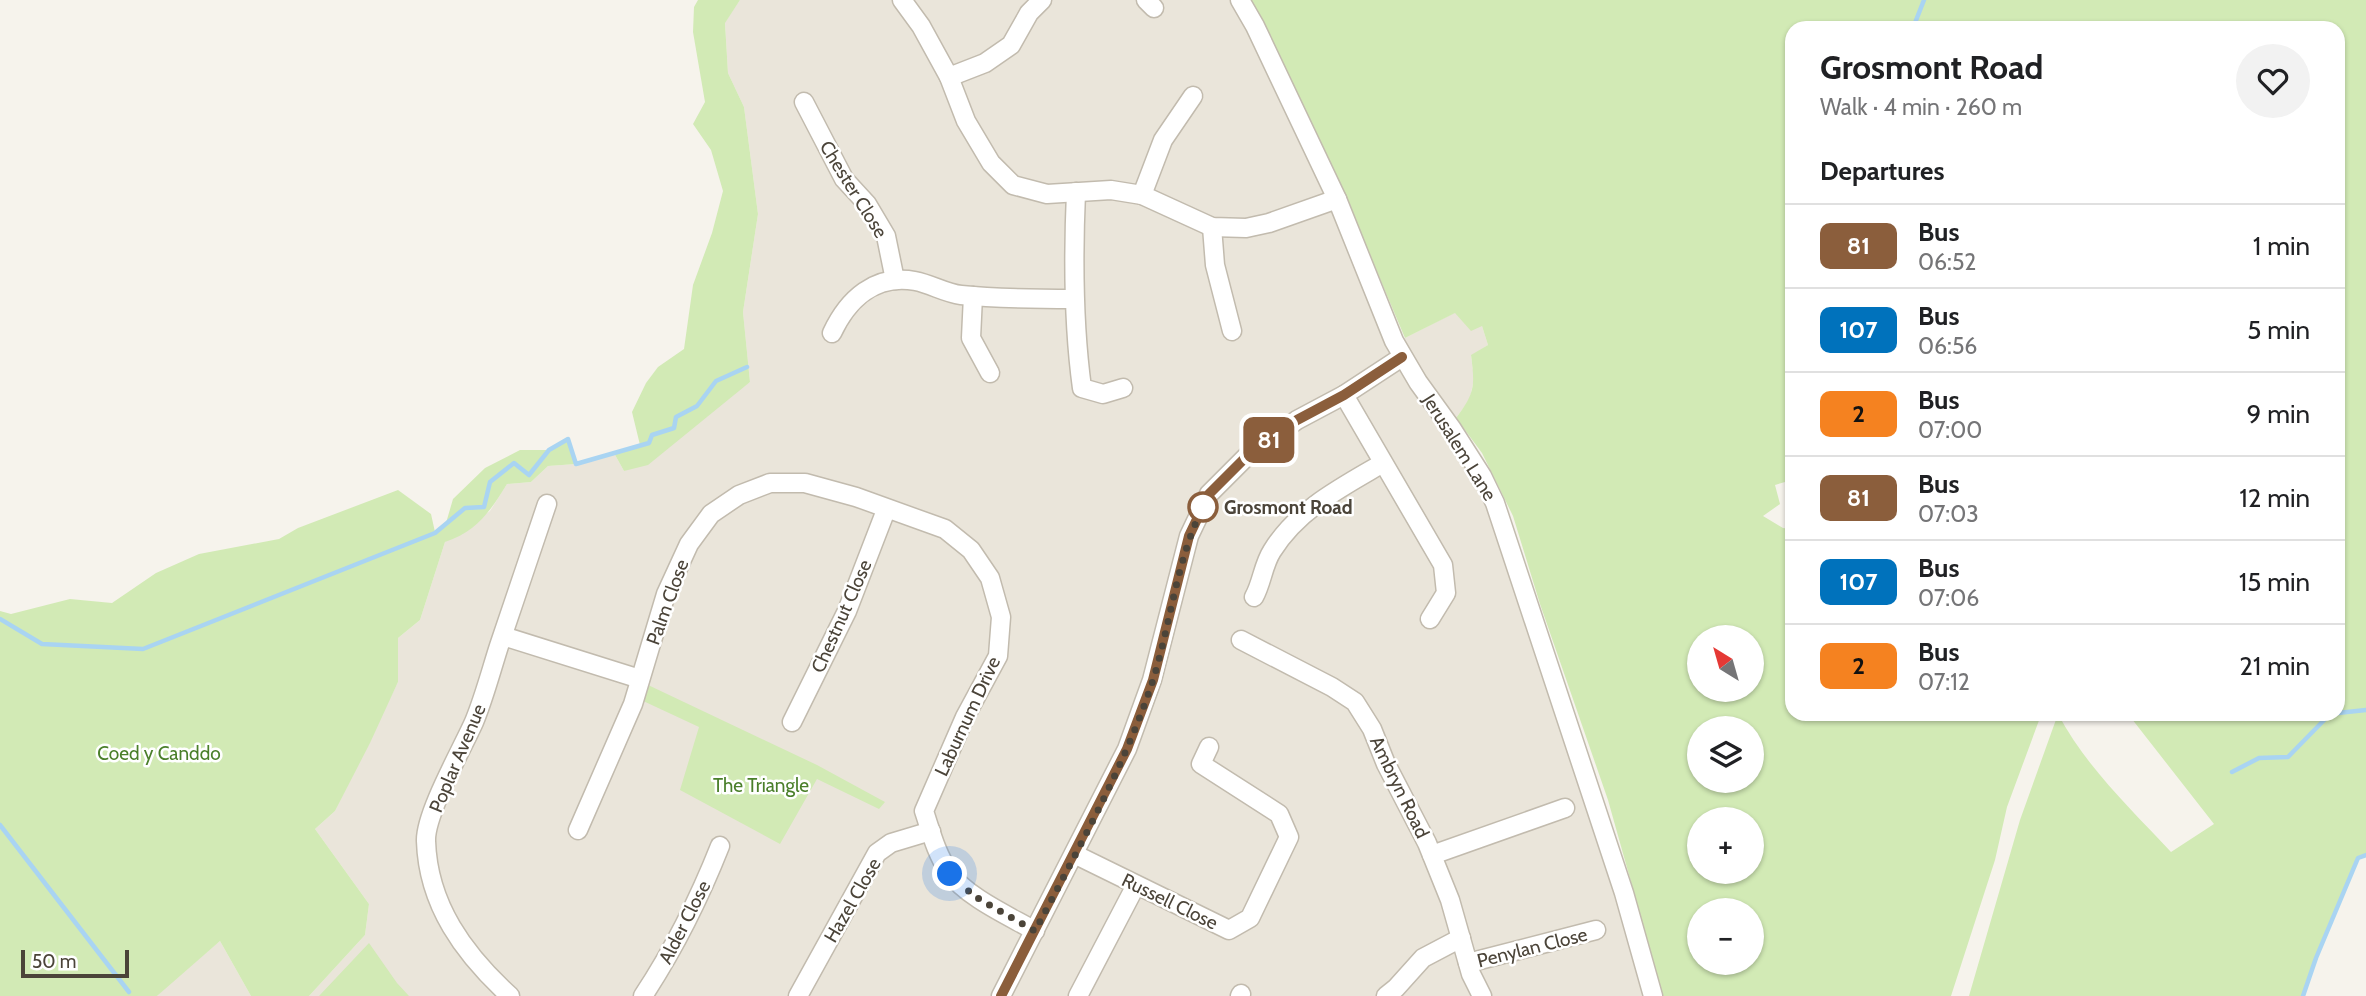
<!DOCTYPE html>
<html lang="en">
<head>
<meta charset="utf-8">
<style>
	body { margin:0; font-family:Cabin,sans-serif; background:#f2f2f2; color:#202124; height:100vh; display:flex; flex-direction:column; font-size:26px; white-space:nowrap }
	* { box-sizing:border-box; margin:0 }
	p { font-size:23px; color:#757577 }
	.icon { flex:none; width:38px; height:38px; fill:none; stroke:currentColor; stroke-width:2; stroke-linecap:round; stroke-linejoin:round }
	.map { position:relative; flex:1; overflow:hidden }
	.panel { position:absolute; left:1785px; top:21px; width:560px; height:700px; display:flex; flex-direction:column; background:#fff; border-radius:21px; box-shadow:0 2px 5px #0004 }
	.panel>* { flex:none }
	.badge { padding:0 14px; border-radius:10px; font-size:24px; line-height:46px }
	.needle { width:46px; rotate:323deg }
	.fabs { position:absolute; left:1687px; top:625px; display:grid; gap:14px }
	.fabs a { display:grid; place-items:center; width:77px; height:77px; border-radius:50%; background:#fff; box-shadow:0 2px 5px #0004; font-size:35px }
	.scale { position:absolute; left:21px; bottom:18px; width:108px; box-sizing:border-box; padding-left:7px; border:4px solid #4b4439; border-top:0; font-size:19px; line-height:24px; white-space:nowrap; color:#4b4439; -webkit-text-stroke:5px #fff; paint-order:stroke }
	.you { position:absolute; width:35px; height:35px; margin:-18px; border:5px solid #fff; border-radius:50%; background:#1a73e8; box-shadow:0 0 0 10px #1a73e833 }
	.map>.badge { position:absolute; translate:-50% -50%; box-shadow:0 0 0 4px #fff }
	h2 { padding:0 35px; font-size:26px; line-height:63px }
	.round { display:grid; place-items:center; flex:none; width:74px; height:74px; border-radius:37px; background:#f2f2f2 }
	.overview { display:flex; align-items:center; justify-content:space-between; height:119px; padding:0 35px }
	h1 { font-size:33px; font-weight:700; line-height:52px }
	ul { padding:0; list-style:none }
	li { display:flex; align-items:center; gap:21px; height:84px; padding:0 35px; border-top:2px solid #e0e0e0 }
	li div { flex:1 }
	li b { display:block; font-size:26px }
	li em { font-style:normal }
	li .badge { min-width:77px; font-weight:700; text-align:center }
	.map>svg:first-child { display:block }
</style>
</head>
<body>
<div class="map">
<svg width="2366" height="996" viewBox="0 0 2366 996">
	<rect width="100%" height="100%" fill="#f6f3ec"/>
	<g fill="#eae5da">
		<path d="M740,0H1240L1394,340L1405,338L1456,312L1482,326L1488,345L1471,356L1474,378L1470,399L1456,418L1482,476L1653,996H309L365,935L369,904L315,829L335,811L398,682V638L420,620L445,542L490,511L507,484L531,482L548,466L576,464L614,453L624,471L750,382L743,312L758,214L744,107L728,73L725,22Z"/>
		<path d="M220,941L251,996H157L169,984Z"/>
	</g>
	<g fill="#d2eab5" fill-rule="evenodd">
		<path d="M698,0H740L725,23L728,73L744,107L758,214L743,312L750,382L648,465L624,471L614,453L640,445L632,412L646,383L658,367L684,349L693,285L712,233L723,191L711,150L693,124L705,102L693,32L694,7Z"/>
		<path d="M1251,0H2366V855L2358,859L2316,958L2303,996H1969L2020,820L2058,714C2086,767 2131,809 2171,852L2214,824L2128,714H2338V28H1792V480L1775,485L1780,504L1763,516L1783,528L1792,529V714L2041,715L2007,807L1995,860L1951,996H1663L1608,800L1540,604L1513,516L1482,453L1456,418C1475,393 1475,386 1471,355L1488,345L1482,326L1471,331L1455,313L1405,338L1353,215ZM1699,637H1752V690H1699ZM1699,728H1752V780H1699ZM1699,819H1752V872H1699ZM1699,910H1752V962H1699Z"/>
		<path d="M568,439L576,464L548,466L531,482L507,484C489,513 477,531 445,542L420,620L398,638V682L370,743L335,811L315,829L369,904L365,935L309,996H251L220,941L157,996H0V611L11,614L70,599L112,603L156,573L199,554L279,539L298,528L398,490L431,514L435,532L446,523L453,499L485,468L520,450H549Z"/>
		<path d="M646,684L817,765L885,802L879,809L817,779L780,844L680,790L699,727L641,700Z"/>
		<path d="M369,943L397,983L409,996H319Z"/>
	</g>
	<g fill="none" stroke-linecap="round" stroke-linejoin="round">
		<g stroke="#a9d4f2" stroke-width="4.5">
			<path d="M1913,28L1924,0"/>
			<path d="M0,619L42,644L143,649L435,533L465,508L484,507L490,482L514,463L529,475L549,450L568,439L576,464L649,443L652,435L674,428L676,417L697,406L716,381L747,367"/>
			<path d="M2338,713L2366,710"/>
			<path d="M2232,772L2259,758L2288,757L2330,714"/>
			<path d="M0,825L129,992"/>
			<path d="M2303,996L2316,958L2358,858L2366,855"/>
		</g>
		<g stroke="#c2bbae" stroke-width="21">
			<g id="minor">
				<path d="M902,0L921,26L949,77L966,121L991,163L1013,185L1047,194L1111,190L1142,195L1212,227L1246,228L1269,223L1337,199"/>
				<path d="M1146,0L1154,8"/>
				<path d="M1240,0L1255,26L1337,199L1394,341L1418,382L1452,429L1482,476L1495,503L1624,893L1653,996"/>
				<path d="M949,77L985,63L1011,45L1029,13L1042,0"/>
				<path d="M804,102L844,179L867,204L886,236L895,280"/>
				<path d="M1076,192C1073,259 1073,322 1082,388L1103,394L1123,388"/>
				<path d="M1142,195L1163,140L1193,96"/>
				<path d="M1212,227L1215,265L1232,331"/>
				<path d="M973,296L971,338L990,373"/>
				<path d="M832,333C848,299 875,274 915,281C931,284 945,293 961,295C999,299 1036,299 1074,299"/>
				<path d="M1344,395L1443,565L1446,593L1430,619"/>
				<path d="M1254,597C1262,583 1263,565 1272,551C1298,509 1342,487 1383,463"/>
				<path d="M503,636L640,679"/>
				<path d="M1241,640L1332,687L1355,702L1372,729L1386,764L1427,843L1450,900L1471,974L1482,996"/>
				<path d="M792,722L847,611L886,510"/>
				<path d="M578,830L633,704L666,594L689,544L711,514L739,495L770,483H805L856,497L945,529L971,550L990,578L1001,617L998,656L965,717L924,811C931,832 936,853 949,872C966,897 1009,916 1035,931"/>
				<path d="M1074,854L1229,930L1250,918L1289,837L1279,814L1201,764L1209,747"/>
				<path d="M1432,855L1565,808"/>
				<path d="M1468,963L1596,930"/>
				<path d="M510,996C464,954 428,905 426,841C425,814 462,749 474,722C484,698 491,671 499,646C515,599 531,551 547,504"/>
				<path d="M643,996C674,949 699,899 720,846"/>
				<path d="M798,996L877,853L891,843L931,831"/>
				<path d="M1001,996L1127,749L1152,680L1189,536L1209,494L1248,455L1297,420L1344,395L1402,357"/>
				<path d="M1078,996L1136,885"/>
				<path d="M1240,996L1241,994"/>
				<path d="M1386,996L1396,988L1423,958L1461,938"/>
			</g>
		</g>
		<use href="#minor" stroke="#fff" stroke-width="18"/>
	</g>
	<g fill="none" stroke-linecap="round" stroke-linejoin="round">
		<g stroke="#fff" stroke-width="16">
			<path id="line" d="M1001,996L1127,749L1153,680L1189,536L1209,494L1248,455L1297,420L1344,395L1402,357"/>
		</g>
		<use href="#line" stroke="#8b5e3c" stroke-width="10"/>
		<path stroke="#4b4439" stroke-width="7" stroke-dasharray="0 12.6" d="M950,874L974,896L1035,931C1076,853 1126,764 1153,680C1171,623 1176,561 1203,507"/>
	</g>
	<circle fill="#fff" stroke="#8b5e3c" stroke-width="3.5" cx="1203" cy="507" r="14"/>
	<g text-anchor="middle" stroke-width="5" stroke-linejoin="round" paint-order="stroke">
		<g font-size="19" fill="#4b4439" stroke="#fff">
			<text transform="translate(854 189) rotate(58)" y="7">Chester Close</text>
			<text transform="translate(1460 447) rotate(58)" y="7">Jerusalem Lane</text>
			<text transform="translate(667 602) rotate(-70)" y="7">Palm Close</text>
			<text transform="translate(841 616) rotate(-66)" y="7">Chestnut Close</text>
			<text transform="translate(967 716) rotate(-65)" y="7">Laburnum Drive</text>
			<text transform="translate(457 758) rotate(-67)" y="7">Poplar Avenue</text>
			<text transform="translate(1400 787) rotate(64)" y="7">Ambryn Road</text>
			<text transform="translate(852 900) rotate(-60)" y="7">Hazel Close</text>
			<text transform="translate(1170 901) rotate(26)" y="7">Russell Close</text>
			<text transform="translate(684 922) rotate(-63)" y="7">Alder Close</text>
			<text transform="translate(1532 947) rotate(-14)" y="7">Penylan Close</text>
		</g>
		<g font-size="19" font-weight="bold" fill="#4b4439" stroke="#fff" text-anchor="start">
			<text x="1224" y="514">Grosmont Road</text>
		</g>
		<g font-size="19" fill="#4a7f2a" stroke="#fff">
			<text x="159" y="760">Coed y Canddo</text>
			<text x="761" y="792">The Triangle</text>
		</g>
	</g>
</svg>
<div class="fabs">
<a><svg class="needle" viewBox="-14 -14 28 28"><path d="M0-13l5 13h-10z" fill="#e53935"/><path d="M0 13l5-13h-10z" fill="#757577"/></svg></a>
<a><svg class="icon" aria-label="layers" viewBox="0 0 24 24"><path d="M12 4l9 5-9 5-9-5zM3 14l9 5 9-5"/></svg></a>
<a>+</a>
<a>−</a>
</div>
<div class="scale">50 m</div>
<div class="you" style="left:950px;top:874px"></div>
<b class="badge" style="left:1269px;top:440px;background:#8b5e3c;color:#fff">81</b>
<section class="panel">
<div class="overview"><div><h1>Grosmont Road</h1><p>Walk · 4 min · 260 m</p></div><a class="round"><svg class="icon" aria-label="heart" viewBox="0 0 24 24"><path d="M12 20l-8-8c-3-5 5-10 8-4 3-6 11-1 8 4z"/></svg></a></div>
<h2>Departures</h2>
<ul>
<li><span class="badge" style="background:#8b5e3c;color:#fff">81</span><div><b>Bus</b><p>06:52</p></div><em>1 min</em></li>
<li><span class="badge" style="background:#0072bc;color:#fff">107</span><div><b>Bus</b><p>06:56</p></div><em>5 min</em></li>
<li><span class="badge" style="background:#f58220;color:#111">2</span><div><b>Bus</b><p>07:00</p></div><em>9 min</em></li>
<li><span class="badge" style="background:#8b5e3c;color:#fff">81</span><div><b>Bus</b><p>07:03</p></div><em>12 min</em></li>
<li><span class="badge" style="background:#0072bc;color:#fff">107</span><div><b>Bus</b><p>07:06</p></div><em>15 min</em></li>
<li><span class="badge" style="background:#f58220;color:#111">2</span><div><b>Bus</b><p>07:12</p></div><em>21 min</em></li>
</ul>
</section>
</div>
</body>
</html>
